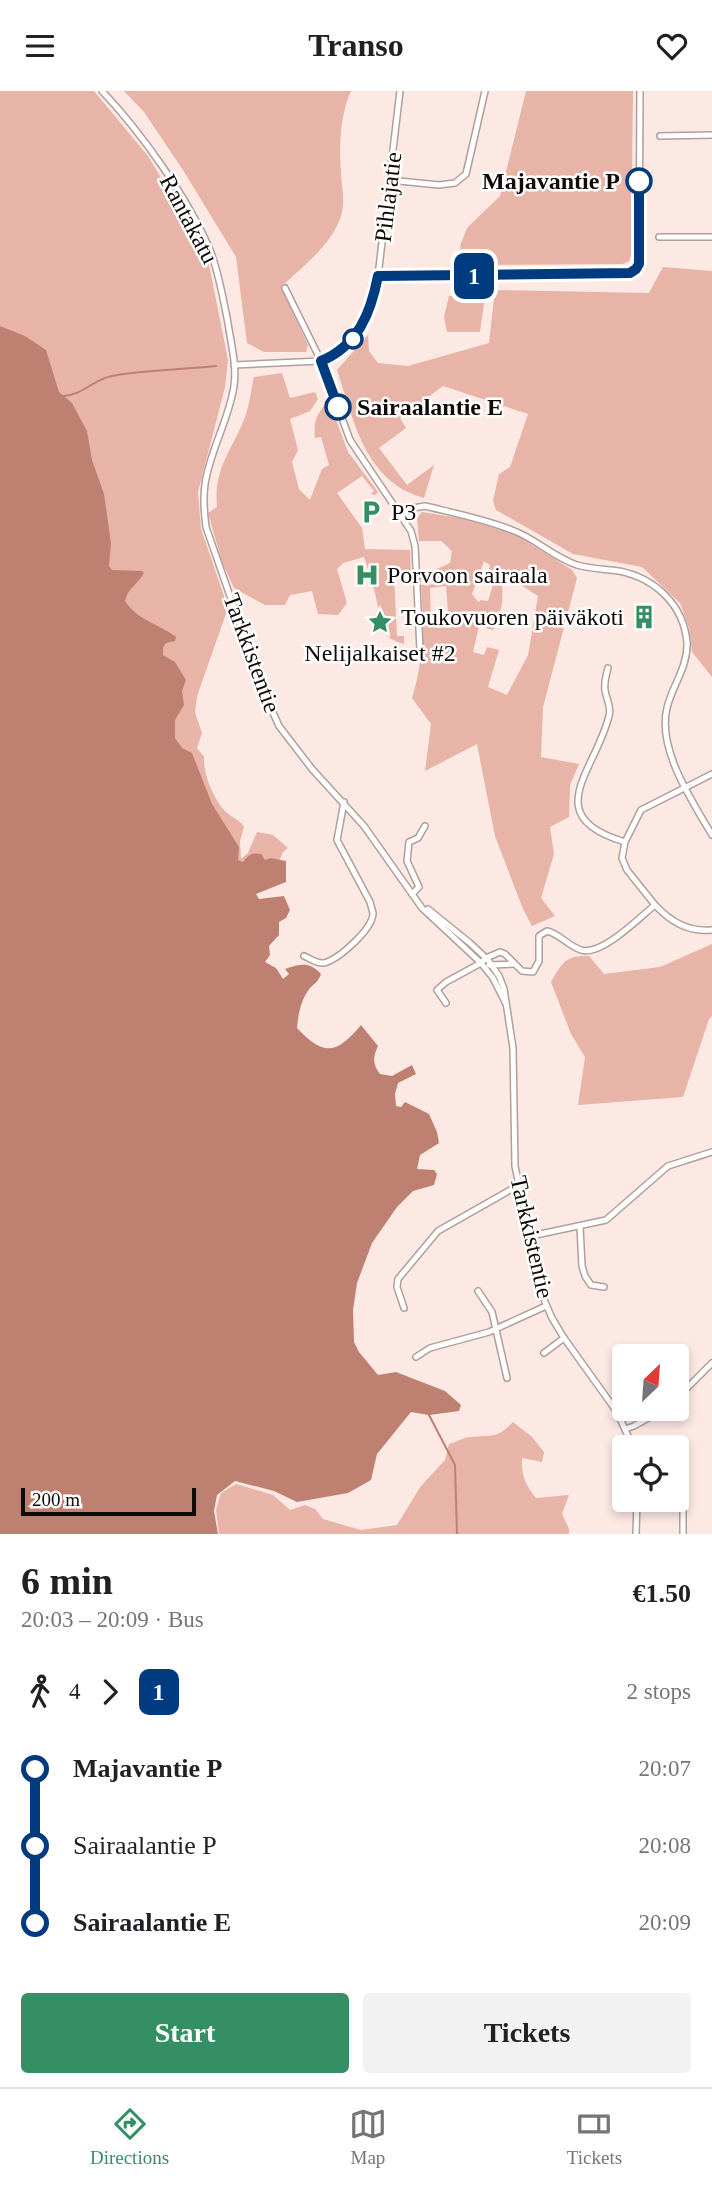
<!DOCTYPE html>
<html lang="en">
<head>
<meta charset="utf-8">
<style>
	body { margin:0; font-family:Georgia,serif; background:#f2f2f2; color:#202124; height:100vh; display:flex; flex-direction:column; font-size:26px; white-space:nowrap }
	* { box-sizing:border-box; margin:0 }
	p { font-size:23px; color:#757577 }
	.icon { flex:none; width:38px; height:38px; fill:none; stroke:currentColor; stroke-width:2; stroke-linecap:round; stroke-linejoin:round }
	.map { position:relative; height:1443px; overflow:hidden }
	.details { display:flex; flex-direction:column; background:#fff; flex:1 }
	.details>* { flex:none }
	.badge { padding:0 14px; border-radius:10px; font-size:24px; line-height:46px }
	.needle { width:46px; rotate:25deg }
	.controls { position:absolute; left:612px; top:1253px; display:grid; gap:14px }
	.controls a { display:grid; place-items:center; width:77px; height:77px; border-radius:7px; background:#fff; box-shadow:0 4px 10px #0003; font-size:35px }
	.scale { position:absolute; left:21px; bottom:18px; width:175px; box-sizing:border-box; padding-left:7px; border:4px solid #100a08; border-top:0; font-size:19px; line-height:24px; white-space:nowrap; color:#100a08; -webkit-text-stroke:5px #fff; paint-order:stroke }
	.map>.badge { position:absolute; translate:-50% -50%; box-shadow:0 0 0 4px #fff }
	.legs { display:flex; align-items:center; gap:10px; height:77px; padding:0 21px; font-size:23px }
	.legs p { margin-inline-start:auto }
	.overview { display:flex; align-items:center; justify-content:space-between; height:119px; padding:0 21px }
	h1 { font-size:38px; font-weight:700; line-height:52px }
	.primary-button { display:flex; gap:14px; margin-top:auto; padding:14px 21px }
	.primary-button a { flex:1; height:80px; border-radius:7px; background:#348f65; color:#fff; font-size:28px; font-weight:700; line-height:80px; text-align:center }
	.primary-button a+a { background:#f2f2f2; color:#202124 }
	ul { padding:0 21px; list-style:none }
	li { display:flex; align-items:center; gap:24px; height:77px; font-size:26px }
	li i { display:grid; place-items:center; width:10px; height:100%; margin:0 9px; background:currentColor }
	li i::after { content:''; width:18px; height:18px; margin:-9px; border:5px solid; border-radius:50%; background:#fff }
	li p { margin-inline-start:auto }
	li:first-child i { background:linear-gradient(#0000 50%,currentColor 0) }
	li:last-child i { background:linear-gradient(currentColor 50%,#0000 0) }
	header { display:flex; justify-content:space-between; align-items:center; height:91px; padding:0 21px; background:#fff; font-size:32px; font-weight:700 }
	.tabs { display:flex; justify-content:space-around; align-items:center; height:98px; border-top:2px solid #e0e0e0; background:#fff; font-size:19px; color:#757577 }
	.tabs a { display:grid; justify-items:center; gap:4px }
	.tabs .on { color:#348f65 }
	.map>svg:first-child { display:block }
</style>
</head>
<body>
<header><svg class="icon" aria-label="menu" viewBox="0 0 24 24"><path d="M4 6h16M4 12h16M4 18h16"/></svg>Transo<svg class="icon" aria-label="heart" viewBox="0 0 24 24"><path d="M12 20l-8-8c-3-5 5-10 8-4 3-6 11-1 8 4z"/></svg></header>
<div class="map">
<svg width="712" height="1443" viewBox="0 0 712 1443">
	<rect width="100%" height="100%" fill="#fce9e4"/>
	<g fill="#e7b4a7" fill-rule="evenodd">
		<path d="M0,0H94L148,65L207,164L228,269L225,296L198,401L201,438L228,517L197,605L195,622L202,642L197,657L204,666C203,683 214,710 227,722C233,727 240,729 244,736L240,750L241,768L248,762L257,741L273,744L288,757L283,761L278,773L0,898Z"/>
		<path d="M124,0H351C340,23 339,56 341,81C341,92 344,103 343,114C341,147 303,175 281,196L308,254L306,261H264L247,252L236,166L183,79L144,21Z"/>
		<path d="M526,0H633L631,165L629,170L623,173L457,174L461,152L467,137L500,105Z"/>
		<path d="M663,176L712,180V586L692,561L689,537L680,512L642,476L573,463L496,419L493,410L499,383L510,376L528,323L443,295L400,327L406,337L379,357L407,394L434,374L424,407C365,391 354,330 337,279L368,244L369,260L378,272L408,275L489,252L495,199L649,202Z"/>
		<path d="M449,205H485L480,241H447L444,226Z"/>
		<path d="M282,282L290,307L315,301L318,308L310,320L290,328L298,359L292,371L299,398L310,409L322,378L329,374L321,346L315,347C313,331 317,321 329,310L348,361L378,401L375,404L371,403L374,400L362,385L337,402L362,437L365,458L410,459L411,484L394,486L397,545H404V553C382,547 381,537 378,516C375,499 369,482 364,466L343,472L337,478L347,512L338,524L318,523L312,500L290,504L285,514H265L234,497L222,471L208,422L217,416C213,375 234,358 246,323C250,311 251,298 254,286Z"/>
		<path d="M422,421L459,427L515,443L572,479L577,487L543,616L541,666L579,673L570,694L569,726L550,736L554,763L541,807L555,825L532,835L523,818L495,745L477,653L425,680L431,633L412,607C424,569 424,533 421,494L437,493V478L450,472L452,460L441,450H419L417,427ZM484,470L490,474L487,488L494,491L488,510L481,509L478,511L472,503ZM500,480L538,505L528,564L507,604L488,596L499,559L487,556L484,564L473,561L479,535L493,539C504,516 504,505 500,480ZM446,495L449,535H447L444,531H431L430,497Z"/>
		<path d="M712,853V925L709,928L683,1006L578,1014L585,966L571,943L551,891C562,872 565,864 589,865L604,883L660,876Z"/>
		<path d="M513,1331L532,1346L544,1361L542,1371L522,1367C521,1383 525,1394 536,1407L569,1404L562,1423L569,1438V1443H219L216,1419L221,1402L236,1393L273,1404L290,1419L305,1414L315,1418L323,1428L361,1439L397,1434L421,1395L445,1369L449,1353C457,1351 464,1346 471,1346C492,1344 497,1348 513,1331Z"/>
	</g>
	<path fill="#be8171" d="M0,235L25,245L46,259L59,301L72,312L87,340L92,369L104,403L111,452L109,475L112,479L142,480L144,482C138,493 127,498 125,510C138,530 158,532 176,546L175,550L166,552L163,556V564L175,571L186,589L182,600L184,614L175,629V647L182,657L192,662L212,713L239,756L238,769L243,771C248,764 252,761 261,763L265,769L271,767L286,770V791L256,803L259,808L284,805L290,819L286,827L279,831V844L269,855L270,864L265,871L276,877L283,888L289,883L285,878C300,873 309,870 321,883C318,891 315,892 310,897C301,908 298,924 297,937C324,966 337,963 361,934L378,955C373,966 372,973 380,983L392,985L412,974L416,983L398,992L395,1003L396,1015L401,1016L405,1011L429,1023L437,1041L439,1052L420,1064L417,1078L434,1079L437,1083L434,1094L413,1100L397,1116L372,1152L357,1192L353,1219L354,1251L359,1261L378,1284L396,1281L445,1300L461,1314L459,1320L429,1324L411,1321L377,1363L371,1389L348,1402L297,1411L274,1400L235,1390L217,1404L214,1420L218,1443H0Z"/>
	<g fill="none" stroke-linecap="round" stroke-linejoin="round">
		<g stroke="#be8171" stroke-width="2">
			<path d="M63,305C81,305 94,288 112,285C146,278 182,279 216,275"/>
			<path d="M429,1324L455,1374L457,1443"/>
		</g>
		<g stroke="#b19f9b" stroke-width="8">
			<g id="minor">
				<path d="M102,0C141,41 188,107 210,159C219,182 223,207 228,232C231,253 237,274 234,295C229,329 210,359 205,393C203,407 204,421 206,436L262,597L279,635L312,678L364,735L422,817L481,872L493,887L506,913"/>
				<path d="M660,45L712,44"/>
				<path d="M389,89L439,94L455,92L466,83L485,0"/>
				<path d="M659,146H712"/>
				<path d="M378,185L623,183L637,178L639,173L640,0"/>
				<path d="M285,197L321,270L350,349L411,440L415,455L420,559"/>
				<path d="M234,274L321,270L337,262L357,245L369,219L378,185L400,0"/>
				<path d="M401,423L413,417L425,415C454,422 484,428 512,439C535,447 553,466 577,474C591,478 605,478 619,480C655,487 684,514 687,552C688,576 672,595 667,617C657,658 692,710 712,744"/>
				<path d="M608,577C606,584 604,592 605,599C606,608 612,616 609,625C596,679 538,726 625,751"/>
				<path d="M412,803L419,796L407,770L409,751L418,747L425,735"/>
				<path d="M655,814L627,779L622,767L625,751L641,719L712,683"/>
				<path d="M428,818L470,852L488,869L499,885L504,898L513,957L515,1075L542,1204L552,1227L564,1247L617,1321L633,1356"/>
				<path d="M304,865C311,868 317,873 324,872C339,868 373,838 373,822C373,821 370,812 370,811L337,749L344,711"/>
				<path d="M489,874L514,873"/>
				<path d="M446,912L437,899L446,891L481,872L486,867L500,861L505,863L522,880L533,881L539,870V845L547,840C560,843 568,855 581,859C601,866 640,826 655,814C671,831 688,841 712,839"/>
				<path d="M580,1136L582,1175L585,1185L591,1194L604,1196"/>
				<path d="M531,1145L606,1129L668,1075L712,1061"/>
				<path d="M478,1200L492,1221L507,1287"/>
				<path d="M404,1217L397,1196L398,1188L438,1140L519,1094"/>
				<path d="M544,1262L564,1247"/>
				<path d="M416,1266L430,1257L489,1241L546,1215"/>
				<path d="M677,1307L712,1272"/>
				<path d="M625,1338L634,1335L664,1318"/>
				<path d="M677,1380L683,1384V1443"/>
				<path d="M636,1443L637,1409"/>
			</g>
		</g>
		<use href="#minor" stroke="#fff" stroke-width="5"/>
	</g>
	<g fill="none" stroke-linecap="round" stroke-linejoin="round">
		<g stroke="#fff" stroke-width="16">
			<path id="line-1" d="M338,316L321,270C358,255 371,221 378,185L630,182L636,178L639,173V90"/>
		</g>
		<use href="#line-1" stroke="#003b80" stroke-width="10"/>
	</g>
	<defs>
		<g id="parking-bare" transform="scale(1.89)"><path d="M-3.5-5.5H1a3.5 3.5 0 0 1 0 7H-1V5.5H-3.5ZM-1-3.4V-.6H.8a1.4 1.4 0 0 0 0-2.8Z" fill="#348f65" stroke="#fff" stroke-width="2.5" paint-order="stroke"/></g>
		<g id="hospital-bare" transform="scale(1.89)"><path d="M-5-5h3v3.5h4V-5h3V5h-3V1.5h-4V5h-3Z" fill="#348f65" stroke="#fff" stroke-width="2.5" paint-order="stroke"/></g>
		<g id="building-bare" transform="scale(1.89)"><path d="M-4-6H4V6H1V3H-1V6H-4ZM-2.5-4.3h1.7v1.8h-1.7ZM.8-4.3h1.7v1.8H.8ZM-2.5-1h1.7V.8h-1.7ZM.8-1h1.7V.8H.8Z" fill="#348f65" stroke="#fff" stroke-width="2.5" paint-order="stroke"/></g>
		<g id="sight-bare" transform="scale(1.89)"><path d="M0-6L1.8-2.2L6-1.7L2.9 1.2L3.7 5.4L0 3.3L-3.7 5.4L-2.9 1.2L-6-1.7L-1.8-2.2Z" fill="#348f65" stroke="#fff" stroke-width="2.5" paint-order="stroke"/></g>
	</defs>
	<g fill-rule="evenodd">
		<use href="#parking-bare" x="371" y="421"/>
		<use href="#hospital-bare" x="367" y="484"/>
		<use href="#building-bare" x="644" y="526"/>
		<use href="#sight-bare" x="380" y="531"/>
	</g>
	<g fill="#fff" stroke="#003b80" stroke-width="3.5">
		<circle cx="639" cy="90" r="12"/>
		<circle cx="353" cy="248" r="9"/>
		<circle cx="338" cy="316" r="12"/>
	</g>
	<g text-anchor="middle" stroke-width="5" stroke-linejoin="round" paint-order="stroke">
		<g font-size="24" font-weight="bold" fill="#100a08" stroke="#fff" text-anchor="end">
			<text x="620" y="98">Majavantie P</text>
			<text x="357" y="324" text-anchor="start">Sairaalantie E</text>
		</g>
		<g font-size="24" fill="#100a08" stroke="#fff">
			<text transform="translate(388 106) rotate(-83)" y="8">Pihlajatie</text>
			<text transform="translate(189 128) rotate(62)" y="8">Rantakatu</text>
			<text transform="translate(252 562) rotate(70)" y="8">Tarkkistentie</text>
			<text transform="translate(532 1146) rotate(77)" y="8">Tarkkistentie</text>
		</g>
		<g font-size="24" fill="#100a08" stroke="#fff" text-anchor="start">
			<text x="391" y="429">P3</text>
			<text x="387" y="492">Porvoon sairaala</text>
			<text x="624" y="534" text-anchor="end">Toukovuoren päiväkoti</text>
			<text x="380" y="570" text-anchor="middle">Nelijalkaiset #2</text>
		</g>
	</g>
</svg>
<div class="controls">
<a><svg class="needle" viewBox="-14 -14 28 28"><path d="M0-13l5 13h-10z" fill="#e53935"/><path d="M0 13l5-13h-10z" fill="#757577"/></svg></a>
<a><svg class="icon" aria-label="locate" viewBox="0 0 24 24"><circle cx="12" cy="12" r="6"/><path d="M12 2v4M12 18v4M2 12h4M18 12h4"/></svg></a>
</div>
<div class="scale">200 m</div>
<b class="badge" style="left:474px;top:185px;background:#003b80;color:#fff">1</b>
</div>
<section class="details">
<div class="overview"><div><h1>6 min</h1><p>20:03 – 20:09 · Bus</p></div><b>€1.50</b></div>
<div class="legs"><svg class="icon" aria-label="walk" viewBox="0 0 24 24"><circle cx="13" cy="4" r="2"/><path d="M13 8l-2 6 4 7M11 14l-3 7M7 12l3-4h3l4 4"/></svg>4<svg class="icon" aria-label="forward" viewBox="0 0 24 24"><path d="M9 5l7 7-7 7"/></svg><b class="badge" style="background:#003b80;color:#fff">1</b><p>2 stops</p></div>
<ul>
<li><i style="color:#003b80"></i><b>Majavantie P</b><p>20:07</p></li>
<li><i style="color:#003b80"></i><span>Sairaalantie P</span><p>20:08</p></li>
<li><i style="color:#003b80"></i><b>Sairaalantie E</b><p>20:09</p></li>
</ul>
<div class="primary-button"><a>Start</a><a>Tickets</a></div>
</section>
<nav class="tabs">
<a class="on"><svg class="icon" aria-label="directions" viewBox="0 0 24 24"><path d="M12 3l9 9-9 9-9-9zM9 14v-3h6M13 9l2 2-2 2"/></svg>Directions</a>
<a><svg class="icon" aria-label="map" viewBox="0 0 24 24"><path d="M3 6l6-2 6 2 6-2v14l-6 2-6-2-6 2zM9 4v14M15 6v14"/></svg>Map</a>
<a><svg class="icon" aria-label="tickets" viewBox="0 0 24 24"><path d="M3 7h18v10H3zM15 7v10"/></svg>Tickets</a>
</nav>
</body>
</html>
